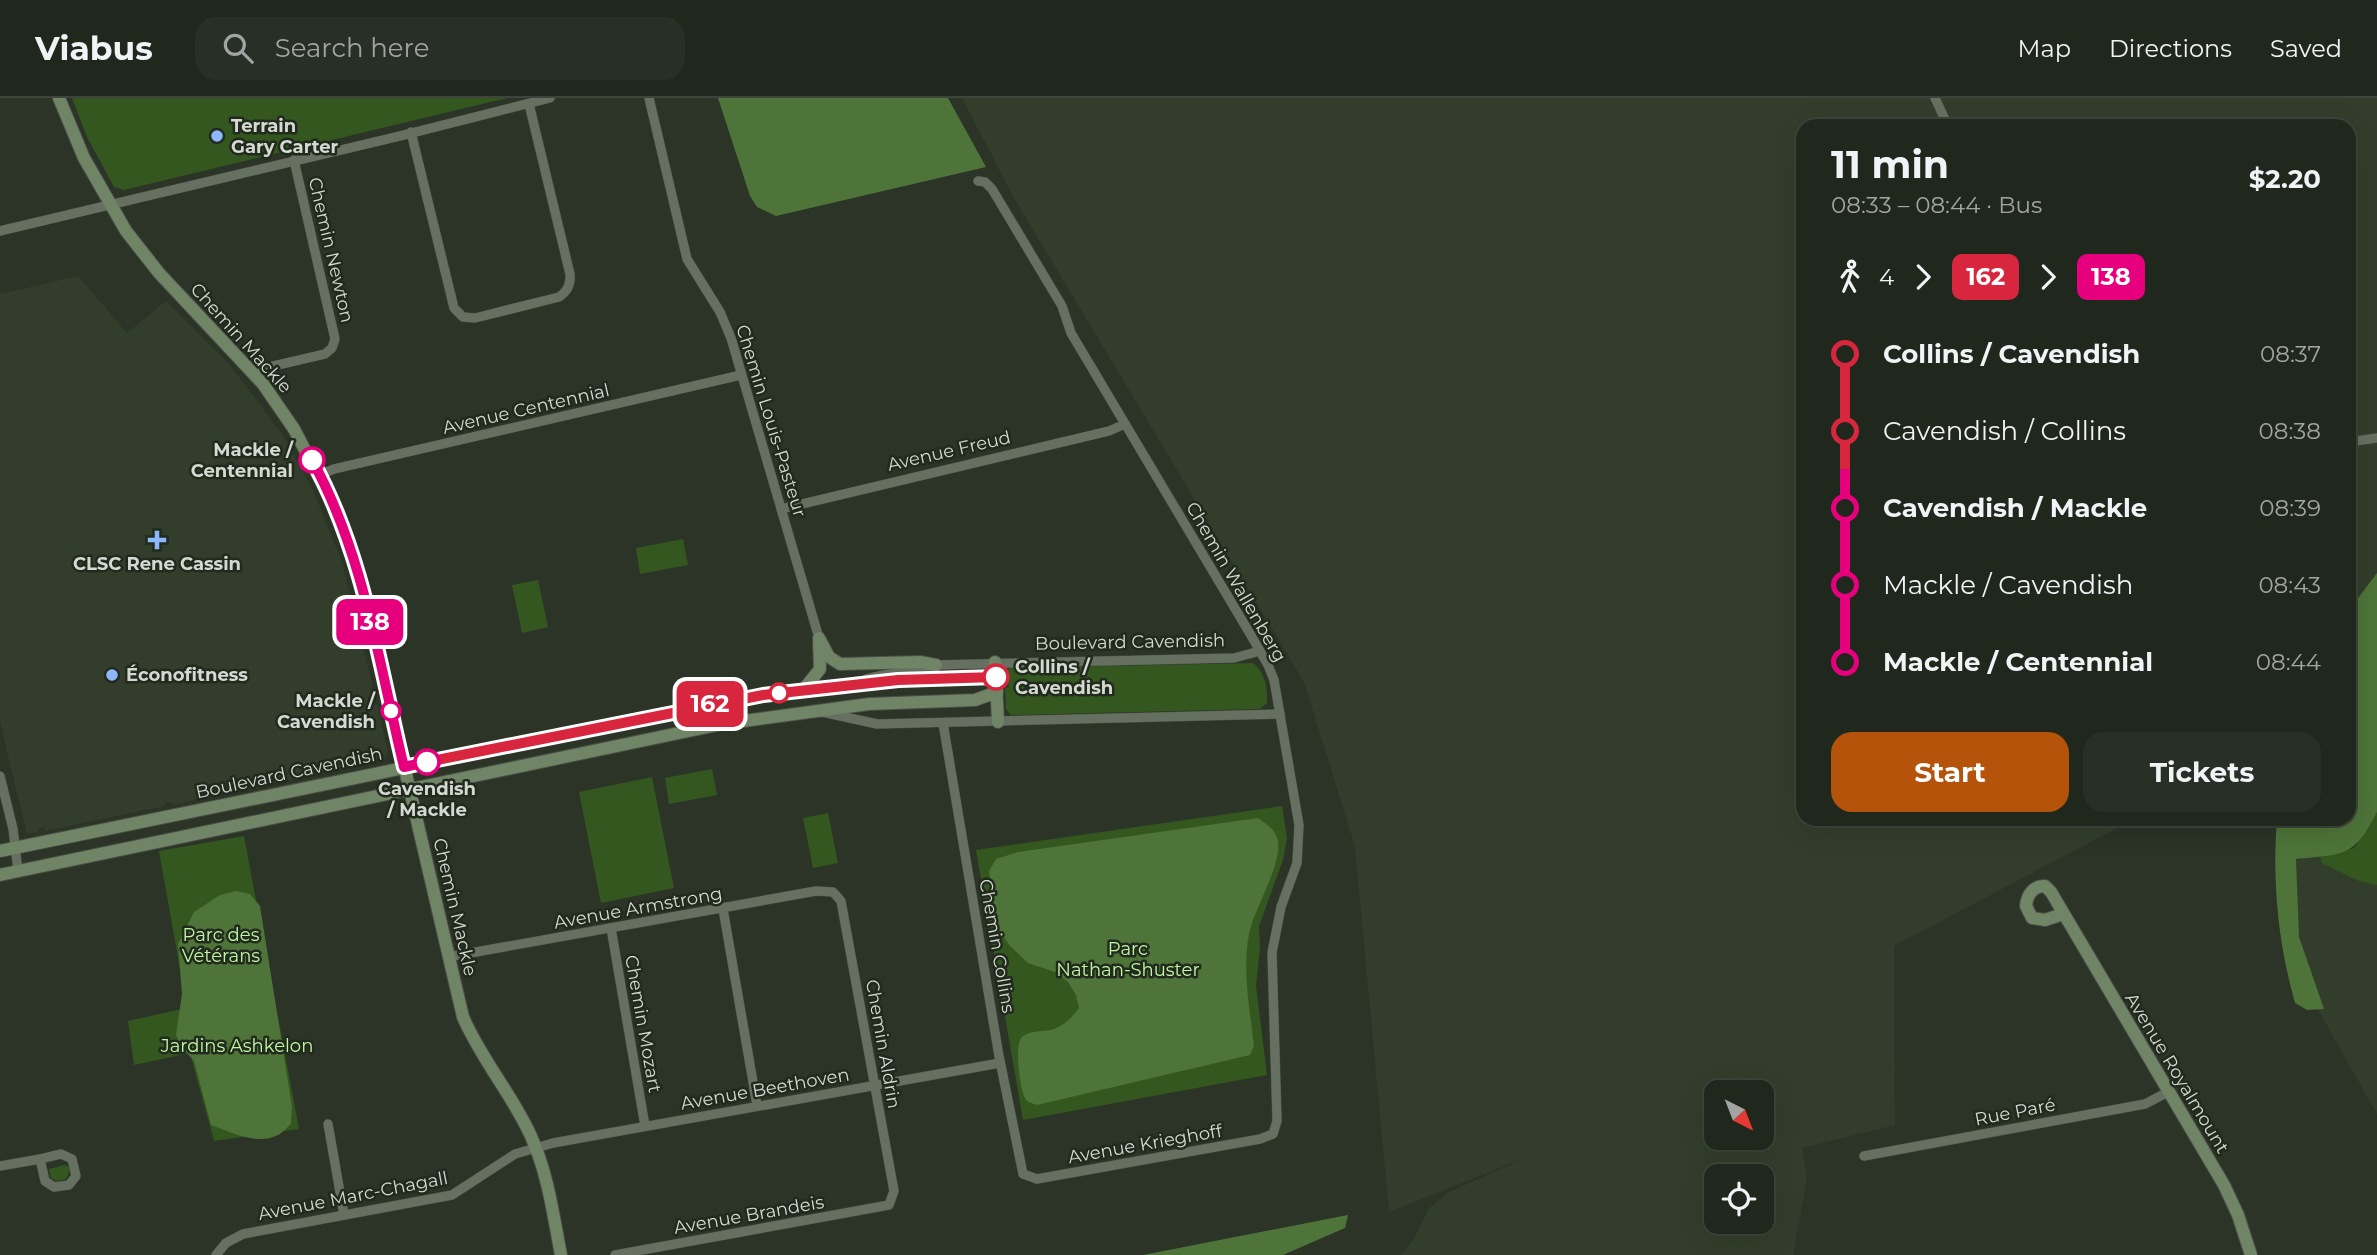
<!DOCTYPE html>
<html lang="en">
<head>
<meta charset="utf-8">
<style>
	body { margin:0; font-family:Montserrat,sans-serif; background:#282f26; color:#f1f3f6; height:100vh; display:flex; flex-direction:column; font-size:26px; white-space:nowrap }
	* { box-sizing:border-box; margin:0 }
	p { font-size:23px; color:#a2a5a4 }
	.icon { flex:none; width:38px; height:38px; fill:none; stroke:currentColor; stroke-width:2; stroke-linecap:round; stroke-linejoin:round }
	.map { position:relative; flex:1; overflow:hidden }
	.side { position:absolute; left:1796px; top:21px; width:560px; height:707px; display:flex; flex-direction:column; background:#20271d; border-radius:21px; box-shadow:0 7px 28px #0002,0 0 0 2px #3d443b }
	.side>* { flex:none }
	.badge { padding:0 14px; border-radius:10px; font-size:24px; line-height:46px }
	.needle { width:46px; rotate:138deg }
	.fabs { position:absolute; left:1704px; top:982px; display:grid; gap:14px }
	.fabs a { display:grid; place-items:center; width:70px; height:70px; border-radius:14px; background:#20271d; box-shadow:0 7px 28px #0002,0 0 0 2px #3d443b; font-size:35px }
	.map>.badge { position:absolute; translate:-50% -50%; box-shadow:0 0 0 4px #fff }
	.legs { display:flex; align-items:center; gap:10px; height:77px; padding:0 35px; font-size:23px }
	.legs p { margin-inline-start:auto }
	.summary { display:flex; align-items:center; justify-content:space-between; height:119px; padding:0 35px }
	h1 { font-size:38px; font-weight:700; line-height:52px }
	.primary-button { display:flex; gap:14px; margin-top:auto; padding:14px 35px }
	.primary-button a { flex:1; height:80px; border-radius:21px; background:#b45309; color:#fff; font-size:28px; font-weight:700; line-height:80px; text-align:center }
	.primary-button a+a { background:#282f26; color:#f1f3f6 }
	ul { padding:0 35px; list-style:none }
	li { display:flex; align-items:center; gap:24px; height:77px; font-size:26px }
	li i { display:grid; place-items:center; width:10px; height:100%; margin:0 9px; background:currentColor }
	li i::after { content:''; width:18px; height:18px; margin:-9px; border:5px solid; border-radius:50%; background:#20271d }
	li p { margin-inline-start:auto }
	li:first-child i { background:linear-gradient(#0000 50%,currentColor 0) }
	li:last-child i { background:linear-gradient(currentColor 50%,#0000 0) }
	header { display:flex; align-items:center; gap:42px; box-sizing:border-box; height:98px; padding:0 35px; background:#20271d; border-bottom:2px solid #3d443b }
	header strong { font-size:33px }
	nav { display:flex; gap:38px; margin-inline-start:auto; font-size:24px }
	.search { width:490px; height:63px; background:#282f26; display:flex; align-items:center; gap:18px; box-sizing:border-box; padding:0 24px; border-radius:21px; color:#a2a5a4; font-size:26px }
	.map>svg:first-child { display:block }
</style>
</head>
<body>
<header>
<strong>Viabus</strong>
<div class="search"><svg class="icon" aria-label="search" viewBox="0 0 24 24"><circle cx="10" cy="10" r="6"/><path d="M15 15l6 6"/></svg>Search here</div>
<nav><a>Map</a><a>Directions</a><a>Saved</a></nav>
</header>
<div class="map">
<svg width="2377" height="1157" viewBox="0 0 2377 1157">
	<rect width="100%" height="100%" fill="#2b3427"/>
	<g fill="#323e2b" fill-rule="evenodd">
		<path d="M962,0H2377V516L2349,563L2348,28H1802V721H2134L1894,848L1895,1027L1802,1050L1807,1081L1793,1157H1401L1414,1141L1429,1110L1449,1094L1527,1059L1389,1114L1355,749L1304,584L1014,100ZM1717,994H1762V1040H1717ZM1717,1078H1762V1124H1717Z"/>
		<path d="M78,178L127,235L166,203L230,267L282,336L313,392L342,464L373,589L371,590L375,600L372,601L373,607L377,606L388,654L383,662L232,694L220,687L200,692L199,698L193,703L173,707L172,704L165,705V708L45,733L44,729L38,731V734L27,736L0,624V196Z"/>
		<path d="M2377,750V1016L2288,859L2282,763Z"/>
	</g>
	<g fill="#345720">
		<path d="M72,0H507L124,92L114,89L87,39Z"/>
		<path d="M683,441L688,467L640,476L636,450Z"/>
		<path d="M538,482L548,529L522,535L512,487Z"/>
		<path d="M1253,565C1265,573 1268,592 1267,605L1260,611L1011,617L1006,611L1005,590L1009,589L1005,576L1010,570Z"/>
		<path d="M712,671L717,697L669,706L665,680Z"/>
		<path d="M652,679L674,790L601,805L579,694Z"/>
		<path d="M1282,708L1287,740L1283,762L1259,828L1260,850L1256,888L1267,977L1023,1022L976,752Z"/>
		<path d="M2377,714V787L2359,783L2322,765L2320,759L2354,750L2368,731Z"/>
		<path d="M828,715L838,765L813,770L803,720Z"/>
		<path d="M244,738L299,1031L214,1043L190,955L134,967L128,923L187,910L159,753Z"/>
		<path d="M64,1067L68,1068L70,1072L66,1081L57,1083L51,1080L49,1071Z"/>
	</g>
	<g fill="#4e7439">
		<path d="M718,0H948L986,69L776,118L757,109L750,98Z"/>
		<path d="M2377,475V714C2354,760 2344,756 2296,761L2299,839L2324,911L2307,912L2295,905C2278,845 2272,783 2277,721H2348L2349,512Z"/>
		<path d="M1258,720C1267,727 1277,732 1278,744C1281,770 1254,810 1249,836C1242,872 1250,912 1254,948L1250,957L1037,1007C1031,1005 1026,1004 1024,998C1020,988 1014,946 1022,939C1029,932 1045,934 1054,931C1065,927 1072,919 1079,910L1076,897L1068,884L1055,874L1028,865L1010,848L997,829L989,773L996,761L1018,754Z"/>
		<path d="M236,793L250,796L260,808L292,1009L291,1026C287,1029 283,1035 278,1037C257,1048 231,1034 211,1027L194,963L181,948L176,937L182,896L178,846L194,814L220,797Z"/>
		<path d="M1348,1117L1345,1130L1283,1157H1143Z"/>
	</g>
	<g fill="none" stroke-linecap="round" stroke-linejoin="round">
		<g stroke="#495046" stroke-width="10">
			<g id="street">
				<path d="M649,0L687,161L720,214L731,240L819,540"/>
				<path d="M1935,0L1948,28"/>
				<path d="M411,34L454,210L463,219L475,220L559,199C567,194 571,187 570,176L529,6"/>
				<path d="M0,133L400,38L550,0"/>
				<path d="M255,277L269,269L325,256L332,250L335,241L294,62"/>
				<path d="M2348,344L2377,340"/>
				<path d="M319,377L334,371L741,277"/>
				<path d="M781,411L1109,333L1125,326"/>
				<path d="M866,581C889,575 913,573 936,567L1234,560L1260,553"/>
				<path d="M822,614L877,626L1280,616"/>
				<path d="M943,625L999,958L1023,1076L1037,1081L1260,1041L1273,1036L1277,1023L1272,855L1281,809L1297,765L1299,727L1274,582L1268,567L1249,534L1071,235L1062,208L992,91L985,84L978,83"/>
				<path d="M0,678L13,731L18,773"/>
				<path d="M723,811L757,1007"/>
				<path d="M611,830L645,1028"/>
				<path d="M448,859L816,793L833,794L841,803L894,1093L889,1107L615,1157"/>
				<path d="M328,1026L344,1117"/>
				<path d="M61,1056L72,1061L76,1078L69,1087L54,1089L45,1083L40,1061Z"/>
				<path d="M1864,1058L2145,1006L2168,994"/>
				<path d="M0,1068L40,1061"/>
				<path d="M216,1157L226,1145L243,1136L452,1097L515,1056L553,1045L1000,965"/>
			</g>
		</g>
		<g stroke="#495046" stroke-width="14">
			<g id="secondary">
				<path d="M59,0L84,60L126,133L159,175L263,286L294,331L334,408L362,488L463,919C481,961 511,995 530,1036C548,1075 553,1116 561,1157"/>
				<path d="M819,540L829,559L840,566L920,564L936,567"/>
				<path d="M995,564L998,624"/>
				<path d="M804,591L820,571L819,544"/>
				<path d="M0,753L739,601C824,587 910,581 997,579"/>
				<path d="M0,777L722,626L869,606L975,602L997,594"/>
				<path d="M2063,816L2045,822L2032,820L2026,808C2027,797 2033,788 2045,788L2051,794L2224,1087L2238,1117L2251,1157"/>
			</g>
		</g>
		<use href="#street" stroke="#667061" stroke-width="9"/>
		<use href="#secondary" stroke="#708466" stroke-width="12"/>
	</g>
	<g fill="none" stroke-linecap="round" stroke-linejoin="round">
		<g stroke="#fff" stroke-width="16">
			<path id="line-1" d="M427,664L763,597L898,582L996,579"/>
		</g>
		<g stroke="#fff" stroke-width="16">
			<path id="line-2" d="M312,362C364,456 379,566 404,669L427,664"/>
		</g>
		<use href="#line-1" stroke="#d7263d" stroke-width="10"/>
		<use href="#line-2" stroke="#e6007e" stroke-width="10"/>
	</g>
	<g fill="#8eb8fd" stroke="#212a1d" stroke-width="2.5">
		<circle cx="217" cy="38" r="7"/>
		<path d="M153.5 431.5h7v7h7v7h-7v7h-7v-7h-7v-7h7z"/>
		<circle cx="112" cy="577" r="7"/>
	</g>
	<g fill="#fff" stroke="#e6007e" stroke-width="3.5">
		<circle cx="312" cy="362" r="12"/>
		<circle cx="391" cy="613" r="9"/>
		<circle cx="427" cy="664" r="12"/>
	</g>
	<g fill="#fff" stroke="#d7263d" stroke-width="3.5">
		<circle cx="996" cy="579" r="12"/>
		<circle cx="779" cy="595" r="9"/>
	</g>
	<g text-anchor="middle" stroke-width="5" stroke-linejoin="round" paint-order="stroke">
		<g font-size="18" font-weight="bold" fill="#d4dad2" stroke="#212a1d" text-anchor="start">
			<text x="231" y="34">Terrain<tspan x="231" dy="21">Gary Carter</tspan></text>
			<text x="157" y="472" text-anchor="middle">CLSC Rene Cassin</text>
			<text x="126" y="583">Éconofitness</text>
		</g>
		<g font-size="18" fill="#d4dad2" stroke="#212a1d">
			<text transform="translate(331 152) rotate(77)" y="6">Chemin Newton</text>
			<text transform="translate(241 240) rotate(48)" y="6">Chemin Mackle</text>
			<text transform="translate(526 311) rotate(-13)" y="6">Avenue Centennial</text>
			<text transform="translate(771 323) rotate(73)" y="6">Chemin Louis-Pasteur</text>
			<text transform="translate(949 353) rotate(-13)" y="6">Avenue Freud</text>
			<text transform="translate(1236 484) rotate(60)" y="6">Chemin Wallenberg</text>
			<text transform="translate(1130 544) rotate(-1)" y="6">Boulevard Cavendish</text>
			<text transform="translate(289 675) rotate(-12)" y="6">Boulevard Cavendish</text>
			<text transform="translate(455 809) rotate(77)" y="6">Chemin Mackle</text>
			<text transform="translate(638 810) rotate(-10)" y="6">Avenue Armstrong</text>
			<text transform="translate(997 848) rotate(80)" y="6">Chemin Collins</text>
			<text transform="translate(643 926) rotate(80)" y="6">Chemin Mozart</text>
			<text transform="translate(883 946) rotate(80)" y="6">Chemin Aldrin</text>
			<text transform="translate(2177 975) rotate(59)" y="6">Avenue Royalmount</text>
			<text transform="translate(765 991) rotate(-10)" y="6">Avenue Beethoven</text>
			<text transform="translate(2015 1014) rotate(-11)" y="6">Rue Paré</text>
			<text transform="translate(1145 1046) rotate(-10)" y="6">Avenue Krieghoff</text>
			<text transform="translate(353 1098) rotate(-11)" y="6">Avenue Marc-Chagall</text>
			<text transform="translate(749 1117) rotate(-10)" y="6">Avenue Brandeis</text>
		</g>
		<g font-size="18" font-weight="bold" fill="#d4dad2" stroke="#212a1d" text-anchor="end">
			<text x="293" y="358">Mackle /<tspan x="293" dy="21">Centennial</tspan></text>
			<text x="1015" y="575" text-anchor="start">Collins /<tspan x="1015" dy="21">Cavendish</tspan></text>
			<text x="375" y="609">Mackle /<tspan x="375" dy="21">Cavendish</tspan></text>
			<text x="427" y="697" text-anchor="middle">Cavendish<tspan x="427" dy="21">/ Mackle</tspan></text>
		</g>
		<g font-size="18" fill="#bff8a2" stroke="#212a1d">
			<text x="221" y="843">Parc des<tspan x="221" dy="21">Vétérans</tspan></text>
			<text x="1128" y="857">Parc<tspan x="1128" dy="21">Nathan-Shuster</tspan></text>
			<text x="237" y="954">Jardins Ashkelon</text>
		</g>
	</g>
</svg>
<div class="fabs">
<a><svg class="needle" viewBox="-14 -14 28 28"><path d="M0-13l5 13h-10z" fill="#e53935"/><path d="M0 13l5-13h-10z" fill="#a2a5a4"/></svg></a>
<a><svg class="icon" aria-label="locate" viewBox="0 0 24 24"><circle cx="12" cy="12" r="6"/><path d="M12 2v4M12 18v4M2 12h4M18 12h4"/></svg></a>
</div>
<b class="badge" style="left:710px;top:606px;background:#d7263d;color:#fff">162</b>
<b class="badge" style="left:370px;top:524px;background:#e6007e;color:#fff">138</b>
<section class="side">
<div class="summary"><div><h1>11 min</h1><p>08:33 – 08:44 · Bus</p></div><b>$2.20</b></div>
<div class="legs"><svg class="icon" aria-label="walk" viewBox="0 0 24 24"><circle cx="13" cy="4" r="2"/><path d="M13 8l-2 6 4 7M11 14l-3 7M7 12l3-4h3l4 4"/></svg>4<svg class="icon" aria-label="forward" viewBox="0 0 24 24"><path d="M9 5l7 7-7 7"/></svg><b class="badge" style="background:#d7263d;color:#fff">162</b><svg class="icon" aria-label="forward" viewBox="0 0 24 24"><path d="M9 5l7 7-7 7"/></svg><b class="badge" style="background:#e6007e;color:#fff">138</b></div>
<ul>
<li><i style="color:#d7263d"></i><b>Collins / Cavendish</b><p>08:37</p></li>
<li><i style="color:#d7263d"></i><span>Cavendish / Collins</span><p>08:38</p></li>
<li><i style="color:#e6007e"></i><b>Cavendish / Mackle</b><p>08:39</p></li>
<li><i style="color:#e6007e"></i><span>Mackle / Cavendish</span><p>08:43</p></li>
<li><i style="color:#e6007e"></i><b>Mackle / Centennial</b><p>08:44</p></li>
</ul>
<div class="primary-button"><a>Start</a><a>Tickets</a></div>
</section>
</div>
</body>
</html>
